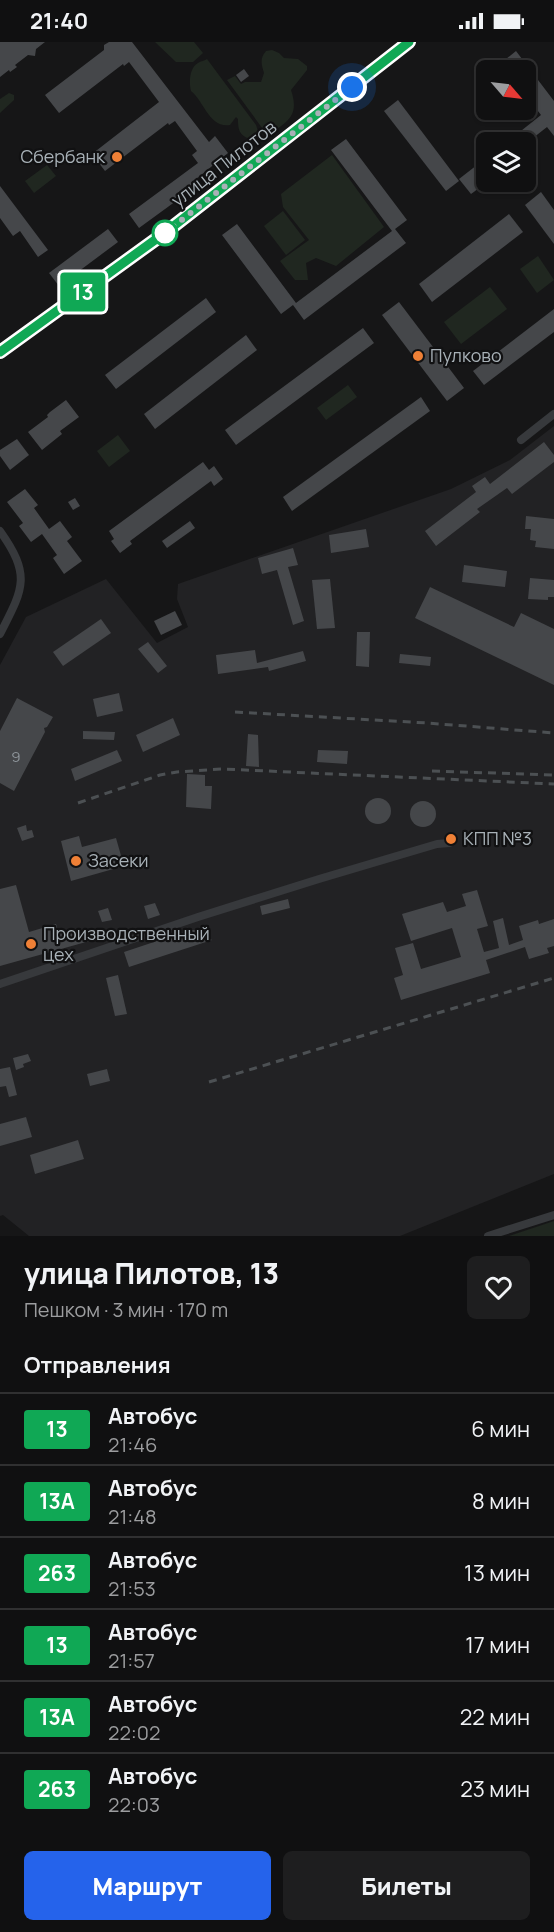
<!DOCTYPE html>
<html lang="ru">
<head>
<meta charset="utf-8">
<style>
	body { margin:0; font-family:Manrope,sans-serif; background:#1e1e1f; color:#f1f3f6; height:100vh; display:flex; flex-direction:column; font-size:22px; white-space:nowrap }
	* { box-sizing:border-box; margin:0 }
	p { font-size:20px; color:#9c9d9f }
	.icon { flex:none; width:33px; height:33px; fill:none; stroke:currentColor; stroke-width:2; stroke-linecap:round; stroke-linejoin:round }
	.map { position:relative; height:1194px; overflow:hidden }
	.details { display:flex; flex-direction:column; background:#101011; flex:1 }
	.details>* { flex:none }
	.badge { padding:0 12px; border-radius:4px; font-size:21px; line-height:39px }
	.needle { width:39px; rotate:118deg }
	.fabs { position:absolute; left:476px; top:18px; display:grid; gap:12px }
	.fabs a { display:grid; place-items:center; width:60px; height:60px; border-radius:9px; background:#101011; box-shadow:0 2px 4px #0004,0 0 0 2px #303031; font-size:30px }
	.you { position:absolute; width:30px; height:30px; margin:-15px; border:4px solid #fff; border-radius:50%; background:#1a73e8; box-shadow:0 0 0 9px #1a73e833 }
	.map>.badge { position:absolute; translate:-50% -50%; box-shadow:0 0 0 3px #fff }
	h2 { padding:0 24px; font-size:22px; line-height:54px }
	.round { display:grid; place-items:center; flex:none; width:63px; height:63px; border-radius:9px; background:#1e1e1f }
	.summary { display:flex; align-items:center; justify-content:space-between; height:102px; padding:0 24px }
	h1 { font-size:28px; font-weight:800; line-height:45px }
	.cta { display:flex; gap:12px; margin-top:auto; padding:12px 24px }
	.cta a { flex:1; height:69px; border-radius:9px; background:#2563eb; color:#fff; font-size:24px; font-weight:800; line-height:69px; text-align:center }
	.cta a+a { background:#1e1e1f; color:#f1f3f6 }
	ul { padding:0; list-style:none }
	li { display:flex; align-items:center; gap:18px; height:72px; padding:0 24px; border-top:2px solid #303031 }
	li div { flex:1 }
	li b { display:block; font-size:22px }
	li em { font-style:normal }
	li .badge { min-width:66px; font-weight:700; text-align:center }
	.status { display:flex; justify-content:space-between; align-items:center; height:42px; padding:0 30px; background:#101011; direction:ltr }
	.status svg { height:16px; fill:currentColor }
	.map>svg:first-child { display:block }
</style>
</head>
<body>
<div class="status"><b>21:40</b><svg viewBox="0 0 49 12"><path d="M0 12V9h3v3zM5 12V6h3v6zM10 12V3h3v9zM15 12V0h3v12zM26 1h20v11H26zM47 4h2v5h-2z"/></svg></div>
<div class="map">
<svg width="554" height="1194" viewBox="0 0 554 1194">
	<rect width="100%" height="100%" fill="#161617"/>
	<path fill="#222224" d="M554,384V1132L400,1194H29L3,1173L0,1174V623L26,575L106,537L157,601L188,585L177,557L178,542L451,447L510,418Z"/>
	<g fill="#202720">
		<path d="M155,0H194L203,11L193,20H176Z"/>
		<path d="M272,8L279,11L284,16L298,17L307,24V28L291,48C300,75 287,79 268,94L227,38L235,34L241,42L245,40H261L264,31C261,21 260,16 266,9Z"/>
		<path d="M207,17L256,83L258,89L255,95L251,97C239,94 238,87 238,77L236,75L230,83C209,86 204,59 191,49C189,41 189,26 198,21C201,19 204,19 207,17Z"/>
		<path d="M9,51L14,53V58L0,71V57Z"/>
		<path d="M332,113L384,185L336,224L316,216L306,221L308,238H295L280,219L309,198L283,165L281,152Z"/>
		<path d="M47,123L56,134L34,151L25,139Z"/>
		<path d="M283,169L305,198L286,213L264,184Z"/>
		<path d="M538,214L554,238L537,251L520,227Z"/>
		<path d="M490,245L507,267L461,302L444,280Z"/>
		<path d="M348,343L357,355L326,378L317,366Z"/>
		<path d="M118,393L130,409L109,425L97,409Z"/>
		<path d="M554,1179V1194H509Z"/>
	</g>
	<g fill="#45474a">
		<path d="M0,0H45L36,7L35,14L28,13L15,23L17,25L10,30L9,28L0,35Z"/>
		<path d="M109,0H132L209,100L215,94L228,111L195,138L198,143L139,186L129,172L198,121L192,113L197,109L175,79L169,83L168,81L105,129L92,112L159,60L129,20L124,24L123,22L59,71L45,53L104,8V3Z"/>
		<path d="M516,9L554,59V94L547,85L533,96L536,99L525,107V100H507L541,73L525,52V28H507L501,21Z"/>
		<path d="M244,27L249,34L241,40L236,33Z"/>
		<path d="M398,58L459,139L446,149L384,69Z"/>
		<path d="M346,97L407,178L395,187L406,201L304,278L293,263L281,272L222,193L237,182L296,261L392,189L331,108Z"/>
		<path d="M486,116V141L471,152L459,137Z"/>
		<path d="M0,144L48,208L38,215L20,189L13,194L0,176Z"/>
		<path d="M541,150L554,168V202L525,163Z"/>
		<path d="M509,172L523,190L432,260L419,242Z"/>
		<path d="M108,187L118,200L59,244L49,231Z"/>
		<path d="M206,256L216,270L116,347L105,333Z"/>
		<path d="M399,260L464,346L447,359L382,273Z"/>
		<path d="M554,267V290L484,343L473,329Z"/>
		<path d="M363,286L374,301L236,403L225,388Z"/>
		<path d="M246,293L257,308L155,387L144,372Z"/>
		<path d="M421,355L430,369L292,469L283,455Z"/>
		<path d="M66,358L79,375L60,389L62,392L42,408L28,390L48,375L47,373L50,370Z"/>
		<path d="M17,397L29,413L10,428L0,414V408Z"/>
		<path d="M544,400L554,413V420L512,452L507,446L477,467L480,470L436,504L425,489L476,450L472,444L485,435L490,442Z"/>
		<path d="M203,420L209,428L214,424L223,437L214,444L211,439L130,499L132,502L120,511L111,499L114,497L109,489Z"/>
		<path d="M25,447L38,463L34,466L49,487L60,479L72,495L67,499L82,519L64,532L53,516L57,513L42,492L31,500L19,484L23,481L7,460Z"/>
		<path d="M75,456L80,464L73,468L68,460Z"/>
		<path d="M526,474L554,477V507L535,505L536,499L530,498L531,487H525Z"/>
		<path d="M190,479L195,486L167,506L162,499Z"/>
		<path d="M366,487L369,505L331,511L329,493Z"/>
		<path d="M293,506L298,523L288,525L304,579L293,583L277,528L262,532L258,516Z"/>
		<path d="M464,523L507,529L505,545L462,540Z"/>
		<path d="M530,536L554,538V555H548V558L528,557Z"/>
		<path d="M330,537L335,586L317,587L312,538Z"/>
		<path d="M430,545L514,585L521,571L554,587V643L415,576Z"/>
		<path d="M175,569L182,583L161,593L154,579Z"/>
		<path d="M101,577L111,591L63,624L53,610Z"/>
		<path d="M357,590H370L369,625L356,624Z"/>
		<path d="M148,600L167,624L158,631L138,607Z"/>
		<path d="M255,608L257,621L303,609L306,619L269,629L268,625L218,632L216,613Z"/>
		<path d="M400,612L431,615L430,624L399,621Z"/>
		<path d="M119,651L123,669L97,675L93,657Z"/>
		<path d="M17,656L53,675L47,685L44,686L45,690L14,749L0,741V689Z"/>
		<path d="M173,676L180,693L143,710L136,693Z"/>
		<path d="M83,689L115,690L114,698L83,697Z"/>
		<path d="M248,692L258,693L259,725L246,724Z"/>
		<path d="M117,708L122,719L75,739L71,727Z"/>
		<path d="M318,708L348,709L347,722L317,720Z"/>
		<path d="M187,732L205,733V744H212L211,767L186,765Z"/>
		<circle cx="378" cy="769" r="13"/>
		<circle cx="423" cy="772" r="13"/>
		<path d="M26,783L27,789L32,788L34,795L22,799L17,786Z"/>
		<path d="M79,794L82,805L116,796L124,824L71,839L61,799Z"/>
		<path d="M16,843L29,890L56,882L59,891L73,887L75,895L102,887L104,895L0,924V847Z"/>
		<path d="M477,848L488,884L477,887L484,910L499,906L493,879L503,876L509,903L523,898L519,884L538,878L539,882L554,877V904L547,906L549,911L529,917L525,905L486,918L490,931L401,958L394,936L403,933L395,906L413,901L421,927L461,915L452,886L411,899L402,872L443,860L447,870L466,864L462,852Z"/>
		<path d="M288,857L290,866L262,873L260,864Z"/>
		<path d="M155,861L160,873L148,877L144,864Z"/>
		<path d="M108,866L112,878L102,880L98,869Z"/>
		<path d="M190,888H196L212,898L129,925L124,910Z"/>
		<path d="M118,933L127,972L115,974L106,936Z"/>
		<path d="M28,1012L31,1019L23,1022L24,1025L16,1028L13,1016Z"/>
		<path d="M10,1025L17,1053L9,1055L6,1044L0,1045V1027Z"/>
		<path d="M107,1027L110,1039L90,1044L87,1032Z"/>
		<path d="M26,1075L32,1095L0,1104V1082Z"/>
		<path d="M78,1098L84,1117L35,1132L30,1113Z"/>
	</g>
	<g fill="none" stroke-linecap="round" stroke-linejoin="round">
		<g stroke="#37393c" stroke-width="8">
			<path d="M521,398L554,372"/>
			<path d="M0,489C32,534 23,547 0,592"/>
			<path d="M0,942L198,875L319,837L437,802L449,801"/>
			<path d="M488,1194L554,1173"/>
		</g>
		<path stroke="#45494c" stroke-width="12" d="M0,310L189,173L409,0"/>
		<g stroke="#4c5053" stroke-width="3" stroke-dasharray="8 6" stroke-linecap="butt">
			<path d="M235,670L427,681L554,691"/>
			<path d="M432,729L554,733"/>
			<path d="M78,761L160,733L177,730L222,727L554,742"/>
			<path d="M209,1040L554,936"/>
		</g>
	</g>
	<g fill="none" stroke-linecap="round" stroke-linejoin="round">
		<g stroke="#fff" stroke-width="14">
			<path id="line" d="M0,310L166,190L409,0"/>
		</g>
		<use href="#line" stroke="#10a855" stroke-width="9"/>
		<path stroke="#a8b1b7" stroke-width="6" stroke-dasharray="0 10.8" d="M165,191L352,45"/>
	</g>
	<g fill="#ef8036" stroke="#111112" stroke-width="2">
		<circle cx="117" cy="115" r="6"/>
		<circle cx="418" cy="314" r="6"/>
		<circle cx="451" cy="797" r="6"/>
		<circle cx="76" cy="819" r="6"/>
		<circle cx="31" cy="902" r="6"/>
	</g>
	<circle fill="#fff" stroke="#10a855" stroke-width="3" cx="165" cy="191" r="12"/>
	<g text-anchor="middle" stroke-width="4.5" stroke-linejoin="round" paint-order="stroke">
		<g font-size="15" fill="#8f969c">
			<text x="16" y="720">9</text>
		</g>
		<g font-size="18" fill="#a8b1b7" stroke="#111112" text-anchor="start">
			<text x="105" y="121" text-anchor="end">Сбербанк</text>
			<text x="430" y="320">Пулково</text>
			<text x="463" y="803">КПП №3</text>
			<text x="88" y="825">Засеки</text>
			<text x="43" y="898">Производственный<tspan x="43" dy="21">цех</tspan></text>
		</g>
		<g font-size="18" fill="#a8b1b7" stroke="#111112">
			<text transform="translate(224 122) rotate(-38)" y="6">улица Пилотов</text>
		</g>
	</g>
</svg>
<div class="fabs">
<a><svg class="needle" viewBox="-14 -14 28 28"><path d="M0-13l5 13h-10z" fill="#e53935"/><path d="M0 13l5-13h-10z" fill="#9c9d9f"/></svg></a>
<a><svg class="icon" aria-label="layers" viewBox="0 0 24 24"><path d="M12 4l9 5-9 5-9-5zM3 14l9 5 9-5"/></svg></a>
</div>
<div class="you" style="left:352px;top:45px"></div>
<b class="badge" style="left:83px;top:250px;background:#10a855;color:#fff">13</b>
</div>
<section class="details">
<div class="summary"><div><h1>улица Пилотов, 13</h1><p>Пешком · 3 мин · 170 m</p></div><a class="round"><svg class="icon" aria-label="heart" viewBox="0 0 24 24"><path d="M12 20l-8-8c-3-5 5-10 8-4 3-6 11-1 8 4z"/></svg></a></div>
<h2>Отправления</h2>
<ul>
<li><span class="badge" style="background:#10a855;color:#fff">13</span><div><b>Автобус</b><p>21:46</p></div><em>6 мин</em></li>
<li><span class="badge" style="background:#10a855;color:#fff">13А</span><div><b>Автобус</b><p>21:48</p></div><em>8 мин</em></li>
<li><span class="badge" style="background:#10a855;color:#fff">263</span><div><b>Автобус</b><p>21:53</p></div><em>13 мин</em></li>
<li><span class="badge" style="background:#10a855;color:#fff">13</span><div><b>Автобус</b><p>21:57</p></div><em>17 мин</em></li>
<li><span class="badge" style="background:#10a855;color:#fff">13А</span><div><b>Автобус</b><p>22:02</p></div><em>22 мин</em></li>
<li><span class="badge" style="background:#10a855;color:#fff">263</span><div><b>Автобус</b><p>22:03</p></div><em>23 мин</em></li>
</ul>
<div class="cta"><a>Маршрут</a><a>Билеты</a></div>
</section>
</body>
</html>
